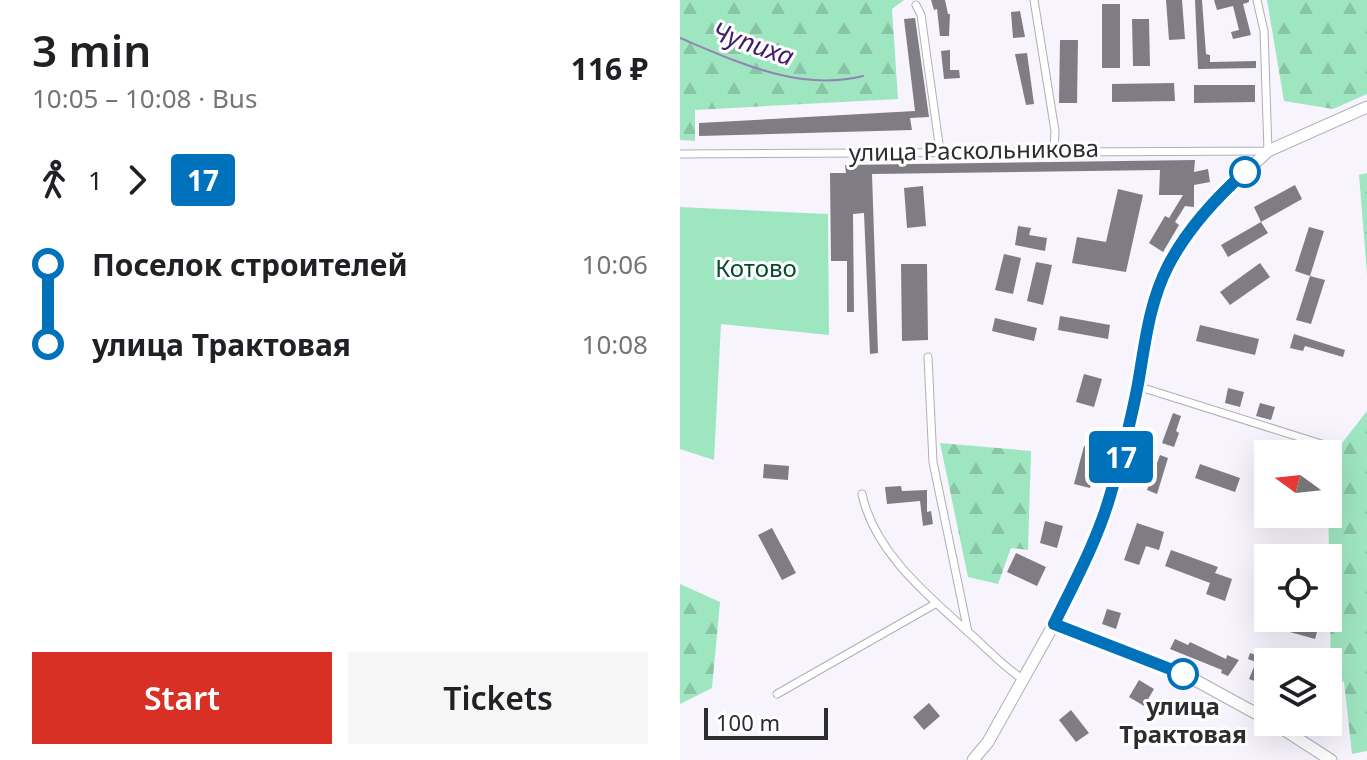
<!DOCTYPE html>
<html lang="en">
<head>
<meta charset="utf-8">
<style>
	body { margin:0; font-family:"Noto Sans",sans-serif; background:#f6f6f6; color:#202124; height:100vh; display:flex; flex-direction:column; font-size:30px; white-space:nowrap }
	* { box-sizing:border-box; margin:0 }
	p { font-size:26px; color:#757577 }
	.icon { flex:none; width:44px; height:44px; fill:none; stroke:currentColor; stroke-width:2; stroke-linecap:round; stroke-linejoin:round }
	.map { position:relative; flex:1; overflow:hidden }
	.sheet { display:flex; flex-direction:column; background:#fff; width:680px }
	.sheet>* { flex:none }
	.badge { padding:0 16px; border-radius:6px; font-size:28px; line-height:52px }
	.needle { width:52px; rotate:285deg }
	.controls { position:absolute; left:574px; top:440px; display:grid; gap:16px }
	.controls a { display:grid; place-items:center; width:88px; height:88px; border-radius:0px; background:#fff; box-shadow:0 8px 32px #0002; font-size:40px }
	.scale { position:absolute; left:24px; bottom:20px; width:124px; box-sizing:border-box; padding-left:8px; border:4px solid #2d2c2f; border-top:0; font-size:22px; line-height:28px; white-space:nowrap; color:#2d2c2f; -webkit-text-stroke:6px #fff; paint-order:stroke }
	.map>.badge { position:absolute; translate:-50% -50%; box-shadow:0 0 0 4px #fff }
	.legs { display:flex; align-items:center; gap:12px; height:88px; padding:0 32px; font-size:26px }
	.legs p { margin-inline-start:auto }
	.headline { display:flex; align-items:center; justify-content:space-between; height:136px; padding:0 32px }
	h1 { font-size:44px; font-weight:600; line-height:60px }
	.primary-button { display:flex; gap:16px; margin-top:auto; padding:16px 32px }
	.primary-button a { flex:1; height:92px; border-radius:0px; background:#d93025; color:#fff; font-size:32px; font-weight:600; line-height:92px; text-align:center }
	.primary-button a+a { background:#f6f6f6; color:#202124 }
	ul { padding:0 32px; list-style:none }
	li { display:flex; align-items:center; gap:28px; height:80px; font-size:30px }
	li i { display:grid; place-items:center; width:12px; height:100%; margin:0 10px; background:currentColor }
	li i::after { content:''; width:20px; height:20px; margin:-10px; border:6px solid; border-radius:50%; background:#fff }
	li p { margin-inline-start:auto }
	li:first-child i { background:linear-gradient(#0000 50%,currentColor 0) }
	li:last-child i { background:linear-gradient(currentColor 50%,#0000 0) }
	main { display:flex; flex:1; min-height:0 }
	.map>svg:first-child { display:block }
</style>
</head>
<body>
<main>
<section class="sheet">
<div class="headline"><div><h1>3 min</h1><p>10:05 – 10:08 · Bus</p></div><b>116 ₽</b></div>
<div class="legs"><svg class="icon" aria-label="walk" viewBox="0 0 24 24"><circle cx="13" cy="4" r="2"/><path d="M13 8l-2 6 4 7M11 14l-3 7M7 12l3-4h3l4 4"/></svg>1<svg class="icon" aria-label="forward" viewBox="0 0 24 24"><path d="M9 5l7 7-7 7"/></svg><b class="badge" style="background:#0072bc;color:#fff">17</b></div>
<ul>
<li><i style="color:#0072bc"></i><b>Поселок строителей</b><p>10:06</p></li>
<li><i style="color:#0072bc"></i><b>улица Трактовая</b><p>10:08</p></li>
</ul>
<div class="primary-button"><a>Start</a><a>Tickets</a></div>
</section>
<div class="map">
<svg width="687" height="760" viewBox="0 0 687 760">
	<defs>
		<pattern id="forest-firs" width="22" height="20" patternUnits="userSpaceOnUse" patternTransform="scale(2)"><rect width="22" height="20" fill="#9ee6c0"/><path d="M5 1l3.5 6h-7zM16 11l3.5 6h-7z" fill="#88c5a5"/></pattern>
	</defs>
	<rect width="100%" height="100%" fill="#f7f4fe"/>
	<path fill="#9ee6c0" d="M0,207L148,214L149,335L41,324L34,460L0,449Z"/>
	<g fill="url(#forest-firs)">
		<path d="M0,0H224L212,9L218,99L15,110V141L0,140Z"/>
		<path d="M587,0H687V94L653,109L604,101Z"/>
		<path d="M687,173V274L679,175Z"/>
		<path d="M687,411V751L672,754L664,682L651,679L648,491L652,488L655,452Z"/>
		<path d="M260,443L351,451L348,550L331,548L318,584L288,577Z"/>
		<path d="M0,584L40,602L32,688L0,704Z"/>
	</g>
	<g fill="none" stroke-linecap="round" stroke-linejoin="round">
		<path stroke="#9482b5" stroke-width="2" d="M0,38C57,62 120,92 183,76"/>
	</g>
	<g fill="#7f7c84">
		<path d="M251,0H265L268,14H270L269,36H260L257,9L254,10Z"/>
		<path d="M486,0H502L505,39L489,40Z"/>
		<path d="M515,0H522L526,54L530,55V62L576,61V68L518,69Z"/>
		<path d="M534,0H569V2L563,4L571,35L553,39L551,32L559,30L553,6L537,10Z"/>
		<rect x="422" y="4" width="18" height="64"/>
		<path d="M340,11L345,37L333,38L331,12Z"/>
		<path d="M235,18L249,117L230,118L232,130L19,136V123L235,111L224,19Z"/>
		<path d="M452,19H469L470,66H453Z"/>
		<path d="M380,40H398L397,103H379Z"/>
		<path d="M270,50V70H279L280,78L264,79L261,51Z"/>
		<path d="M347,53L354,104L346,105L335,54Z"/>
		<path d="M494,83L495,101L432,102V84Z"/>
		<path d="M514,85H575V102L514,103Z"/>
		<path d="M515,160L514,172L528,169L530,182L514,185V207L505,206L495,222L499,225L483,252L469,243L485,216L489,218L503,195H479L480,170L192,174L198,353L190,354L184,213L173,214L174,312H167V261H151L150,173H166L165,165Z"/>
		<path d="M615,185L622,199L581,222L574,207Z"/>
		<path d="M243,186L246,226L227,228L224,188Z"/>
		<path d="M438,189L463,195L446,272L392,263L397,237L426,242Z"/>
		<path d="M581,222L588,233L548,257L541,245Z"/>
		<path d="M338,226L351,228L349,235L367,238L365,251L335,245Z"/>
		<path d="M629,227L644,231L630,276L615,271Z"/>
		<path d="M324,254L341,258L333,294L315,290Z"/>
		<path d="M356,262L372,265L363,305L347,301Z"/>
		<path d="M580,263L590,277L550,305L540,292Z"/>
		<path d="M221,264H247L248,340L222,341Z"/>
		<path d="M630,276L645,280L631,324L616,320Z"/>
		<path d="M380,316L430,325L428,339L378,330Z"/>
		<path d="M315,318L357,328L354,341L312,331Z"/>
		<path d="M520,325L579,339L575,355L516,341Z"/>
		<path d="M614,334L665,350L663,357L625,346L623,351L610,348Z"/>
		<path d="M404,374L422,379L414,407L396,402Z"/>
		<path d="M548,388L564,392L560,407L545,403Z"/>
		<path d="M580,403L595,407L591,420L576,416Z"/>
		<path d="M493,413L501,416L496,431L499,433L494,447L482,443Z"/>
		<path d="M404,446L419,450L410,488L394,484Z"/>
		<path d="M480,455L488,458L477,494L467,490Z"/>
		<path d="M84,464L109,466L108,480L83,478Z"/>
		<path d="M520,464L560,478L555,492L515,478Z"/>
		<path d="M221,486L222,491L247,490V512L251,511L253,524L243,526L240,501L207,504L205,487Z"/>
		<path d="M365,521L383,526L377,548L360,543Z"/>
		<path d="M457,523L484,532L479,550L466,546L459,565L444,560Z"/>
		<path d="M92,528L116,573L102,580L78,535Z"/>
		<path d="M491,550L538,567L535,573L552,579L545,601L526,594L530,583L485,566Z"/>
		<path d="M336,553L366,567L357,586L327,572Z"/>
		<path d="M427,609L441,613L436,629L422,624Z"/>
		<path d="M590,618H614L639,625L635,639L588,626Z"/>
		<path d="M495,639L508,645L510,642L546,659L547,655L559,660L548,676L541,673L542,670L490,649Z"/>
		<path d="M570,653L588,659V686L569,679L576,662L568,659Z"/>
		<path d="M459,680L474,689L464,706L449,697Z"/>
		<path d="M249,703L260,716L244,730L233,717Z"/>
		<path d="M391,710L409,733L396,742L379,720Z"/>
	</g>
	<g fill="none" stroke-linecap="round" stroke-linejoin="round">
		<g stroke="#b0aeb6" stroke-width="9">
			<g id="minor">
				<path d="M354,0L375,131L374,151"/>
				<path d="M236,5L241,15L260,151"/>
				<path d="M0,154L588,151L584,31L577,0"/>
				<path d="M248,357L253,462L288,632"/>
				<path d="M457,386L651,447"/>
				<path d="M182,494C194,551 246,594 287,631C306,647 322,666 344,680"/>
				<path d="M97,694L255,604"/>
			</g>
		</g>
		<g stroke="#b0aeb6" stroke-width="13">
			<g id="secondary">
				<path d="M374,624L504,674L588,720"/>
				<path d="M592,722L651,760"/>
				<path d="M293,760L308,742L374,624L404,563L429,499L457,386L469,318L487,268L501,245L544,192L588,151L687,107"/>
			</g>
		</g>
		<use href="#minor" stroke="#fff" stroke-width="7"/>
		<use href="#secondary" stroke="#fff" stroke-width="11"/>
	</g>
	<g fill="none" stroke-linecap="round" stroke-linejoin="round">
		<g stroke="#fff" stroke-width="18">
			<path id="line-1" d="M503,674L374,624C394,583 417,541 430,496C441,459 451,421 458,384C465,344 469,303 488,266C506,231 536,198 565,172"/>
		</g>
		<use href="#line-1" stroke="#0072bc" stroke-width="12"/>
	</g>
	<g fill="#fff" stroke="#0072bc" stroke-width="4">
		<circle cx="565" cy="172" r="14"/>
		<circle cx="503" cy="674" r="14"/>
	</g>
	<g text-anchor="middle" stroke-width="6" stroke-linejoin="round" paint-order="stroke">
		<g font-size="24" fill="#2d2c2f" stroke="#fff">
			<text transform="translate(294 151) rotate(-1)" y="8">улица Раскольникова</text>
		</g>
		<g font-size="24" fill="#034a2f" stroke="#fff">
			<text x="76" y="277">Котово</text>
		</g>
		<g font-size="24" font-weight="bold" fill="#2d2c2f" stroke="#fff">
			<text x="503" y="715">улица<tspan x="503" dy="28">Трактовая</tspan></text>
		</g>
		<g font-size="26" font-style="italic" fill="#411c6d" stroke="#fff">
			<text transform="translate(73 44) rotate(19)" y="9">Чупиха</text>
		</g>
	</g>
</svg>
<div class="controls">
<a><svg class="needle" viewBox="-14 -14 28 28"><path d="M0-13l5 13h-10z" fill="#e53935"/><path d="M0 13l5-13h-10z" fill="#757577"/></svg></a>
<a><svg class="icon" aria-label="locate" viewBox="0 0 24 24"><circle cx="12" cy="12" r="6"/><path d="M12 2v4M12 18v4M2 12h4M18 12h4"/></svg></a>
<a><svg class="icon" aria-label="layers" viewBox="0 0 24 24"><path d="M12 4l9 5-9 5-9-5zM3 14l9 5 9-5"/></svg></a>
</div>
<div class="scale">100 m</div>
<b class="badge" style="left:441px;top:457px;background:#0072bc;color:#fff">17</b>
</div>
</main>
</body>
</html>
